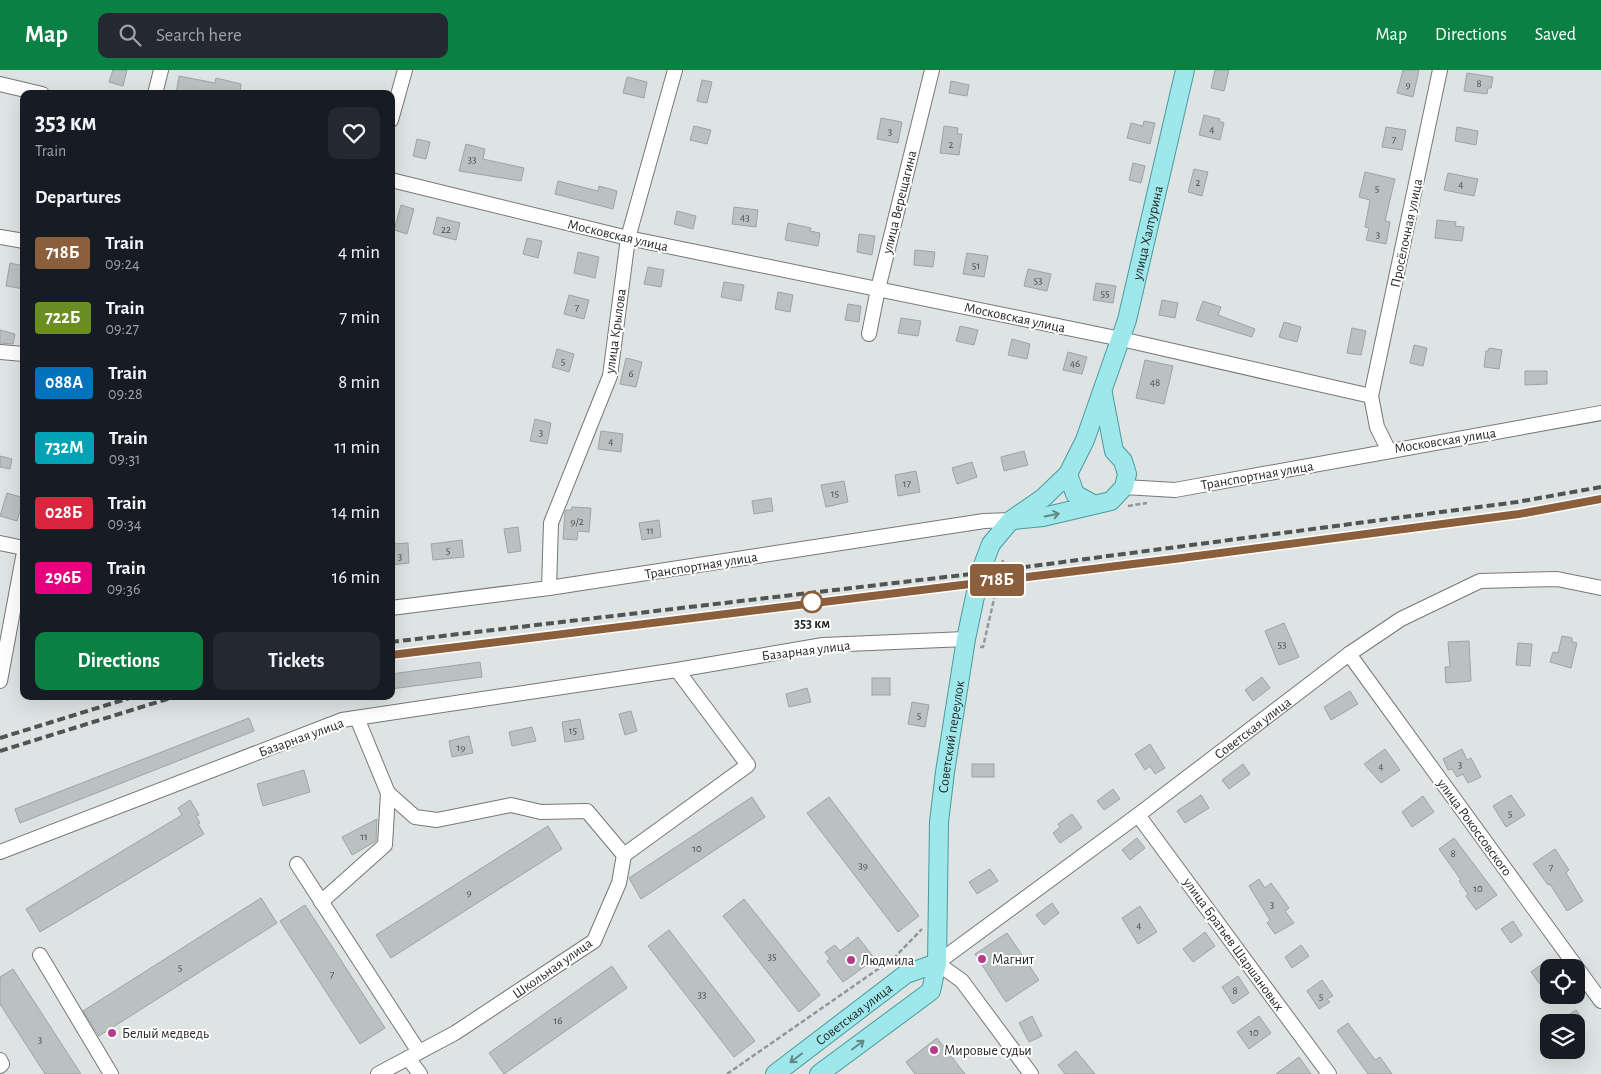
<!DOCTYPE html>
<html lang="en">
<head>
<meta charset="utf-8">
<style>
	body { margin:0; font-family:"Alegreya Sans",sans-serif; background:#242831; color:#f1f3f6; height:100vh; display:flex; flex-direction:column; font-size:19px; white-space:nowrap }
	* { box-sizing:border-box; margin:0 }
	p { font-size:16px; color:#9ea1a6 }
	.icon { flex:none; width:28px; height:28px; fill:none; stroke:currentColor; stroke-width:2; stroke-linecap:round; stroke-linejoin:round }
	.map { position:relative; flex:1; overflow:hidden }
	.drawer { position:absolute; left:20px; top:20px; width:375px; height:610px; display:flex; flex-direction:column; background:#171b24; border-radius:10px; box-shadow:0 5px 20px #0002 }
	.drawer>* { flex:none }
	.badge { padding:0 10px; border-radius:4px; font-size:18px; line-height:32px }
	.controls { position:absolute; left:1540px; top:889px; display:grid; gap:10px }
	.controls a { display:grid; place-items:center; width:45px; height:45px; border-radius:10px; background:#171b24; box-shadow:0 5px 20px #0002; font-size:25px }
	.map>.badge { position:absolute; translate:-50% -50%; box-shadow:0 0 0 2px #fff }
	h2 { padding:0 15px; font-size:19px; line-height:45px }
	.round { display:grid; place-items:center; flex:none; width:52px; height:52px; border-radius:10px; background:#242831 }
	.overview { display:flex; align-items:center; justify-content:space-between; height:85px; padding:0 15px }
	h1 { font-size:24px; font-weight:700; line-height:38px }
	.primary-button { display:flex; gap:10px; margin-top:auto; padding:10px 15px }
	.primary-button a { flex:1; height:58px; border-radius:10px; background:#0b8043; color:#fff; font-size:20px; font-weight:700; line-height:58px; text-align:center }
	.primary-button a+a { background:#242831; color:#f1f3f6 }
	ul { padding:0; list-style:none }
	li { display:flex; align-items:center; gap:15px; height:65px; padding:0 15px }
	li div { flex:1 }
	li b { display:block; font-size:19px }
	li em { font-style:normal }
	li .badge { min-width:55px; font-weight:700; text-align:center }
	header { display:flex; align-items:center; gap:30px; box-sizing:border-box; height:70px; padding:0 25px; background:#0b8043; color:#fff }
	header strong { font-size:24px }
	nav { display:flex; gap:28px; margin-inline-start:auto; font-size:18px }
	.search { width:350px; height:45px; background:#242831; display:flex; align-items:center; gap:12px; box-sizing:border-box; padding:0 18px; border-radius:10px; color:#9ea1a6; font-size:19px }
	.map>svg:first-child { display:block }
</style>
</head>
<body>
<header>
<strong>Map</strong>
<div class="search"><svg class="icon" aria-label="search" viewBox="0 0 24 24"><circle cx="10" cy="10" r="6"/><path d="M15 15l6 6"/></svg>Search here</div>
<nav><a>Map</a><a>Directions</a><a>Saved</a></nav>
</header>
<div class="map">
<svg width="1601" height="1004" viewBox="0 0 1601 1004">
	<rect width="100%" height="100%" fill="#dee3e3"/>
	<g fill="#bbc0c0" stroke="#9fa3a3">
		<path d="M113,0H127L123,16L109,12Z"/>
		<path d="M1215,0H1229L1224,21L1211,18Z"/>
		<path d="M1403,0H1419L1413,27L1397,23Z"/>
		<path d="M1467,3L1493,7L1491,18H1488L1487,24L1464,21Z"/>
		<path d="M179,6L215,13L216,8L241,14L240,24H176Z"/>
		<path d="M627,7L647,12L644,28L623,23Z"/>
		<path d="M702,10L712,12L707,33L697,31Z"/>
		<path d="M951,11L969,15L967,26L949,23Z"/>
		<path d="M1204,45L1220,49L1219,51L1224,53L1220,70L1199,65Z"/>
		<path d="M881,48L902,52L898,73L877,69Z"/>
		<path d="M1144,51L1155,53L1150,74L1127,68L1131,53L1143,56Z"/>
		<path d="M694,56L711,60L707,74L690,70Z"/>
		<path d="M944,56L958,58L957,64H962L959,85L940,83Z"/>
		<path d="M1386,57L1406,60L1402,80L1382,77Z"/>
		<path d="M1457,57L1478,61L1476,75L1455,71Z"/>
		<path d="M417,69L430,72L426,89L413,86Z"/>
		<path d="M466,74L485,79L483,89L524,98L521,111L459,101Z"/>
		<path d="M1133,93L1145,96L1141,113L1129,110Z"/>
		<path d="M1194,99L1208,102L1202,126L1188,122Z"/>
		<path d="M1365,102L1395,109L1385,151L1390,152L1386,174L1366,170L1369,158L1365,157L1370,130L1359,127Z"/>
		<path d="M1448,103L1478,109L1474,126L1444,120Z"/>
		<path d="M558,111L598,121L599,116L617,121L613,139L555,124Z"/>
		<path d="M401,135L414,139L407,164L394,160Z"/>
		<path d="M734,137L758,140L756,157L732,154Z"/>
		<path d="M677,141L696,146L693,159L674,154Z"/>
		<path d="M437,147L460,153L456,170L433,164Z"/>
		<path d="M1437,150L1456,152L1455,156L1464,157L1462,171L1435,168Z"/>
		<path d="M788,153L811,158L810,161L820,163L818,176L785,170Z"/>
		<path d="M859,164L875,166L872,185L857,182Z"/>
		<path d="M527,168L542,171L538,188L523,184Z"/>
		<path d="M915,180L935,182L933,197L914,195Z"/>
		<path d="M578,182L599,187L595,208L574,203Z"/>
		<path d="M967,183L988,186L984,207L963,204Z"/>
		<path d="M10,193L24,196V219L6,216Z"/>
		<path d="M648,197L664,200L661,217L644,214Z"/>
		<path d="M1028,199L1051,204L1047,221L1024,216Z"/>
		<path d="M724,212L744,215L741,231L721,227Z"/>
		<path d="M1096,213L1116,216L1113,233L1093,230Z"/>
		<path d="M778,222L793,225L790,242L775,239Z"/>
		<path d="M569,225L589,230L584,249L564,244Z"/>
		<path d="M1162,230L1178,233L1175,248L1159,245Z"/>
		<path d="M1203,231L1221,237L1218,245L1255,259L1252,267L1196,250Z"/>
		<path d="M848,234L861,236L859,252L845,250Z"/>
		<path d="M901,248L921,251L918,266L898,263Z"/>
		<path d="M1284,252L1301,257L1297,272L1279,267Z"/>
		<path d="M960,256L978,260L974,275L956,271Z"/>
		<path d="M1352,258L1366,261L1361,285L1347,283Z"/>
		<path d="M0,260L15,264L13,274L0,273Z"/>
		<path d="M1012,269L1030,274L1027,289L1008,285Z"/>
		<path d="M1414,275L1427,278L1423,296L1410,293Z"/>
		<path d="M1489,278L1502,280L1499,299L1484,297L1486,281H1488Z"/>
		<path d="M557,279L574,284L569,302L552,297Z"/>
		<path d="M1068,282L1087,287L1082,304L1063,300Z"/>
		<path d="M626,288L642,292L636,317L620,314Z"/>
		<path d="M1145,290L1173,296L1164,334L1136,328Z"/>
		<path d="M1525,301H1547V314L1525,315Z"/>
		<path d="M535,349L551,353L547,374L530,371Z"/>
		<path d="M601,361L623,364L621,382L598,379Z"/>
		<path d="M1024,381L1028,395L1004,401L1001,387Z"/>
		<path d="M0,386L12,389L10,399L0,397Z"/>
		<path d="M972,392L977,407L957,414L952,398Z"/>
		<path d="M916,401L920,422L898,426L895,405Z"/>
		<path d="M844,411L848,432L826,437L821,415Z"/>
		<path d="M7,423L24,428L17,451L0,446Z"/>
		<path d="M771,428L773,441L754,444L752,431Z"/>
		<path d="M572,437L591,438L589,462L578,461L577,470L563,469L565,442L566,440H571Z"/>
		<path d="M659,450L661,467L642,470L639,453Z"/>
		<path d="M518,457L521,481L508,483L504,459Z"/>
		<path d="M462,470L464,487L433,490L431,474Z"/>
		<path d="M408,473L409,493L391,495L392,474Z"/>
		<path d="M1284,553L1299,587L1279,595L1265,561Z"/>
		<path d="M1562,566L1572,568V572L1577,573L1571,598L1550,592L1553,582L1558,583Z"/>
		<path d="M1469,571L1471,611L1446,613L1445,597H1450L1448,572Z"/>
		<path d="M1518,573L1532,574L1530,596L1516,595Z"/>
		<path d="M480,592L482,607L391,619V604Z"/>
		<path d="M1262,607L1270,618L1253,631L1245,620Z"/>
		<rect x="872" y="608" width="18" height="17"/>
		<path d="M807,618L811,632L789,637L786,624Z"/>
		<path d="M1350,621L1358,634L1331,650L1324,637Z"/>
		<path d="M912,632L929,635L925,657L908,654Z"/>
		<path d="M631,641L637,661L625,665L619,644Z"/>
		<path d="M249,648L254,661L20,753L15,739Z"/>
		<path d="M580,649L584,669L565,672L562,652Z"/>
		<path d="M532,657L536,671L512,676L509,662Z"/>
		<path d="M469,666L473,683L452,687L449,671Z"/>
		<path d="M1150,674L1165,698L1155,704L1150,696L1145,700L1135,684Z"/>
		<path d="M1385,679L1400,700L1381,713L1364,694Z"/>
		<path d="M1462,679L1467,690L1471,688L1481,707L1468,713L1463,704L1457,707L1452,699L1448,700L1443,689Z"/>
		<rect x="972" y="694" width="22" height="13"/>
		<path d="M1243,694L1250,704L1229,719L1222,710Z"/>
		<path d="M304,700L310,722L263,736L257,714Z"/>
		<path d="M1113,719L1120,729L1104,740L1097,731Z"/>
		<path d="M1201,725L1209,738L1185,753L1177,741Z"/>
		<path d="M1511,725L1525,745L1506,757L1493,736Z"/>
		<path d="M1423,726L1434,742L1412,757L1402,742Z"/>
		<path d="M752,727L765,747L641,829L629,808Z"/>
		<path d="M829,727L919,846L898,862L807,743Z"/>
		<path d="M190,730L199,745L196,746L200,753L198,754L204,764L40,862L26,839L182,745L178,738Z"/>
		<path d="M1072,744L1082,758L1060,773L1053,763L1060,757L1058,754Z"/>
		<path d="M377,749L376,771L352,785L342,767Z"/>
		<path d="M548,756L562,779L391,888L376,865Z"/>
		<path d="M1137,768L1145,778L1130,790L1122,780Z"/>
		<path d="M1454,768L1497,825L1476,840L1466,826L1468,824L1459,811L1461,810L1439,779Z"/>
		<path d="M1555,779L1569,800L1566,803L1583,831L1567,841L1550,814L1548,815L1533,794Z"/>
		<path d="M990,799L998,811L977,824L969,812Z"/>
		<path d="M1259,809L1265,818L1271,813L1289,838L1285,841L1294,853L1275,864L1267,853L1270,850L1249,816Z"/>
		<path d="M261,828L277,853L99,966L83,941Z"/>
		<path d="M744,829L820,925L799,942L723,846Z"/>
		<path d="M1052,833L1059,843L1044,855L1036,845Z"/>
		<path d="M305,835L385,958L360,974L280,851Z"/>
		<path d="M1140,836L1157,862L1138,874L1122,848Z"/>
		<path d="M1513,851L1522,865L1511,873L1501,859Z"/>
		<path d="M669,860L755,971L734,987L648,876Z"/>
		<path d="M1205,862L1215,876L1193,892L1183,879Z"/>
		<path d="M1007,863L1039,910L1006,932L975,884Z"/>
		<path d="M858,867L875,889L843,912L827,891L830,889L825,882L835,875L840,881Z"/>
		<path d="M1301,875L1309,886L1292,898L1285,887Z"/>
		<path d="M1549,889V912L1542,917L1531,902Z"/>
		<path d="M612,896L627,918L504,1004L489,983Z"/>
		<path d="M13,899L81,1004H45L0,934V907Z"/>
		<path d="M1238,906L1249,923L1233,934L1222,917Z"/>
		<path d="M1322,910L1333,926L1327,929L1330,932L1319,939L1307,921Z"/>
		<path d="M1576,940L1585,952H1557Z"/>
		<path d="M1032,946L1042,966L1029,972L1019,953Z"/>
		<path d="M1259,946L1271,963L1249,979L1237,962Z"/>
		<path d="M1348,953L1375,990L1380,987L1392,1004H1368L1337,961Z"/>
		<path d="M937,968L965,1004H915L906,992Z"/>
		<path d="M1076,981L1095,1004H1065L1058,995Z"/>
		<path d="M1299,987L1311,1004H1276Z"/>
	</g>
	<g fill="none" stroke-linecap="round" stroke-linejoin="round">
		<g stroke="#747878" stroke-width="16">
			<g id="minor">
				<path d="M0,14L42,24"/>
				<path d="M155,24L161,0"/>
				<path d="M391,50L405,0"/>
				<path d="M391,110L628,168L1121,269L1371,326L1377,357L1389,381"/>
				<path d="M0,167L24,171"/>
				<path d="M869,264L878,219L932,0"/>
				<path d="M0,282L24,284"/>
				<path d="M1371,326L1440,0"/>
				<path d="M1124,417L1175,420L1601,343"/>
				<path d="M0,473L24,478"/>
				<path d="M549,518L551,453L610,306L628,168L675,0"/>
				<path d="M391,538L549,518L984,451L1011,450"/>
				<path d="M1349,584L1601,931"/>
				<path d="M677,600L823,575L966,569"/>
				<path d="M0,611L24,482"/>
				<path d="M388,723L415,747L437,750L511,735L541,742L587,741L624,785"/>
				<path d="M1138,745L1329,1004"/>
				<path d="M0,782L342,650L677,600L748,695L624,785L619,813L594,871L455,963L378,1004"/>
				<path d="M297,794L419,982"/>
				<path d="M321,832L385,775L388,723L357,648"/>
				<path d="M40,885L111,1004"/>
				<path d="M408,988L420,1004"/>
				<path d="M0,990L2,994L0,996"/>
				<path id="s1" d="M1031,1004L962,911L937,893L1138,745L1349,584L1401,549L1480,511L1557,509L1601,518"/>
			</g>
		</g>
		<g stroke="#4a9b9e" stroke-width="20">
			<g id="major">
				<path d="M1068,404L1075,424L1093,434"/>
				<path d="M1014,450L1043,447L1111,431L1124,417L1127,404L1123,391L1114,381L1103,324"/>
				<path id="s2" d="M775,1004L906,904L937,893"/>
				<path id="s3" d="M819,1004L931,921L937,893L939,752L945,702L966,569L980,503L991,474L1011,450L1043,428L1068,404L1085,370L1127,250L1185,0"/>
			</g>
		</g>
		<g stroke="#939797" stroke-width="2.5" stroke-dasharray="5 2.5" stroke-linecap="butt">
			<path d="M1128,436L1147,433"/>
			<path d="M980,577H983L1003,490"/>
			<path d="M727,1004L894,888L922,859"/>
		</g>
		<use href="#minor" stroke="#fff" stroke-width="14"/>
		<use href="#major" stroke="#9ee8eb" stroke-width="18"/>
		<g stroke="#525454" stroke-width="4" stroke-dasharray="8 4" stroke-linecap="butt">
			<path d="M391,572L980,503L1517,432L1601,417"/>
			<path d="M391,584L1117,496L1519,444L1601,429"/>
			<path d="M0,668L136,626"/>
			<path d="M0,681L177,626"/>
		</g>
	</g>
	<defs><path id="oneway-shaft" d="M-6 0H5M1.5-3L5.5 0L1.5 3" fill="none" stroke-width="1.6" stroke-linecap="round" stroke-linejoin="round" transform="scale(1.25)"/></defs>
	<g stroke="#628889">
		<use href="#oneway-shaft" transform="translate(1052 445) rotate(-12)"/>
		<use href="#oneway-shaft" transform="translate(858 975) rotate(-37)"/>
		<use href="#oneway-shaft" transform="translate(796 988) rotate(143)"/>
	</g>
	<g fill="none" stroke-linecap="round" stroke-linejoin="round">
		<g stroke="#fff" stroke-width="11">
			<path id="line" d="M391,585L1174,489L1519,444L1601,429"/>
		</g>
		<use href="#line" stroke="#8b5e3c" stroke-width="8"/>
	</g>
	<circle fill="#fff" stroke="#8b5e3c" stroke-width="2.5" cx="812" cy="532" r="10"/>
	<g fill="#b73c8d" stroke="#fff" stroke-width="2">
		<circle cx="982" cy="889" r="5"/>
		<circle cx="851" cy="890" r="5"/>
		<circle cx="112" cy="963" r="5"/>
		<circle cx="934" cy="980" r="5"/>
	</g>
	<g text-anchor="middle" stroke-width="4" stroke-linejoin="round" paint-order="stroke">
		<g font-size="11" fill="#4b4d4d">
			<text x="1479" y="17">8</text>
			<text x="1408" y="18">9</text>
			<text x="1212" y="63">4</text>
			<text x="890" y="65">3</text>
			<text x="1394" y="73">7</text>
			<text x="951" y="78">2</text>
			<text x="472" y="93">33</text>
			<text x="1198" y="116">2</text>
			<text x="1461" y="118">4</text>
			<text x="1377" y="122">5</text>
			<text x="745" y="151">43</text>
			<text x="446" y="163">22</text>
			<text x="1378" y="168">3</text>
			<text x="976" y="199">51</text>
			<text x="1038" y="214">53</text>
			<text x="1105" y="227">55</text>
			<text x="577" y="241">7</text>
			<text x="563" y="295">5</text>
			<text x="1075" y="297">46</text>
			<text x="631" y="307">6</text>
			<text x="1155" y="316">48</text>
			<text x="541" y="366">3</text>
			<text x="611" y="375">4</text>
			<text x="907" y="417">17</text>
			<text x="835" y="427">15</text>
			<text x="577" y="455">9/2</text>
			<text x="650" y="464">11</text>
			<text x="448" y="484">5</text>
			<text x="400" y="490">3</text>
			<text x="1282" y="578">53</text>
			<text x="919" y="649">5</text>
			<text x="573" y="664">15</text>
			<text x="461" y="681">19</text>
			<text x="1460" y="698">3</text>
			<text x="1381" y="700">4</text>
			<text x="1510" y="747">5</text>
			<text x="364" y="770">11</text>
			<text x="697" y="782">10</text>
			<text x="1453" y="787">8</text>
			<text x="863" y="799">39</text>
			<text x="1551" y="801">7</text>
			<text x="1478" y="822">10</text>
			<text x="469" y="826">9</text>
			<text x="1272" y="838">3</text>
			<text x="1139" y="859">4</text>
			<text x="772" y="890">35</text>
			<text x="180" y="901">5</text>
			<text x="332" y="908">7</text>
			<text x="1235" y="924">8</text>
			<text x="702" y="928">33</text>
			<text x="1321" y="930">5</text>
			<text x="558" y="954">16</text>
			<text x="1254" y="966">10</text>
			<text x="40" y="973">3</text>
		</g>
		<g font-size="14" fill="#262727" stroke="#fff">
			<text transform="translate(899 132) rotate(-76)" y="5">улица Верещагина</text>
			<text dy="5" stroke="none"><textPath href="#s3" startOffset="952">улица Халтурина</textPath></text>
			<text transform="translate(1406 163) rotate(-78)" y="5">Просёлочная улица</text>
			<text transform="translate(618 165) rotate(13)" y="5">Московская улица</text>
			<text transform="translate(1015 247) rotate(12)" y="5">Московская улица</text>
			<text transform="translate(615 261) rotate(-82)" y="5">улица Крылова</text>
			<text transform="translate(1445 370) rotate(-9)" y="5">Московская улица</text>
			<text transform="translate(1257 405) rotate(-10)" y="5">Транспортная улица</text>
			<text transform="translate(701 495) rotate(-9)" y="5">Транспортная улица</text>
			<text transform="translate(806 580) rotate(-7)" y="5">Базарная улица</text>
			<text dy="5" stroke="none"><textPath href="#s1" startOffset="540">Советская улица</textPath></text>
			<text dy="5" stroke="none"><textPath href="#s3" startOffset="395">Советский переулок</textPath></text>
			<text transform="translate(301 667) rotate(-20)" y="5">Базарная улица</text>
			<text transform="translate(1475 757) rotate(54)" y="5">улица Рокоссовского</text>
			<text transform="translate(1234 874) rotate(54)" y="5">улица Братьев Шаршановых</text>
			<text transform="translate(552 898) rotate(-35)" y="5">Школьная улица</text>
			<text dy="5" stroke="none"><textPath href="#s2" startOffset="99">Советская улица</textPath></text>
		</g>
		<g font-size="14" font-weight="bold" fill="#262727" stroke="#fff">
			<text x="812" y="558">353 км</text>
		</g>
		<g font-size="14" fill="#262727" stroke="#fff" text-anchor="start">
			<text x="992" y="894">Магнит</text>
			<text x="861" y="895">Людмила</text>
			<text x="122" y="968">Белый медведь</text>
			<text x="944" y="985">Мировые судьи</text>
		</g>
	</g>
</svg>
<div class="controls">
<a><svg class="icon" aria-label="locate" viewBox="0 0 24 24"><circle cx="12" cy="12" r="6"/><path d="M12 2v4M12 18v4M2 12h4M18 12h4"/></svg></a>
<a><svg class="icon" aria-label="layers" viewBox="0 0 24 24"><path d="M12 4l9 5-9 5-9-5zM3 14l9 5 9-5"/></svg></a>
</div>
<b class="badge" style="left:997px;top:510px;background:#8b5e3c;color:#fff">718Б</b>
<section class="drawer">
<div class="overview"><div><h1>353 км</h1><p>Train</p></div><a class="round"><svg class="icon" aria-label="heart" viewBox="0 0 24 24"><path d="M12 20l-8-8c-3-5 5-10 8-4 3-6 11-1 8 4z"/></svg></a></div>
<h2>Departures</h2>
<ul>
<li><span class="badge" style="background:#8b5e3c;color:#fff">718Б</span><div><b>Train</b><p>09:24</p></div><em>4 min</em></li>
<li><span class="badge" style="background:#6b8e23;color:#fff">722Б</span><div><b>Train</b><p>09:27</p></div><em>7 min</em></li>
<li><span class="badge" style="background:#0072bc;color:#fff">088А</span><div><b>Train</b><p>09:28</p></div><em>8 min</em></li>
<li><span class="badge" style="background:#00a3b4;color:#fff">732М</span><div><b>Train</b><p>09:31</p></div><em>11 min</em></li>
<li><span class="badge" style="background:#d7263d;color:#fff">028Б</span><div><b>Train</b><p>09:34</p></div><em>14 min</em></li>
<li><span class="badge" style="background:#e6007e;color:#fff">296Б</span><div><b>Train</b><p>09:36</p></div><em>16 min</em></li>
</ul>
<div class="primary-button"><a>Directions</a><a>Tickets</a></div>
</section>
</div>
</body>
</html>
